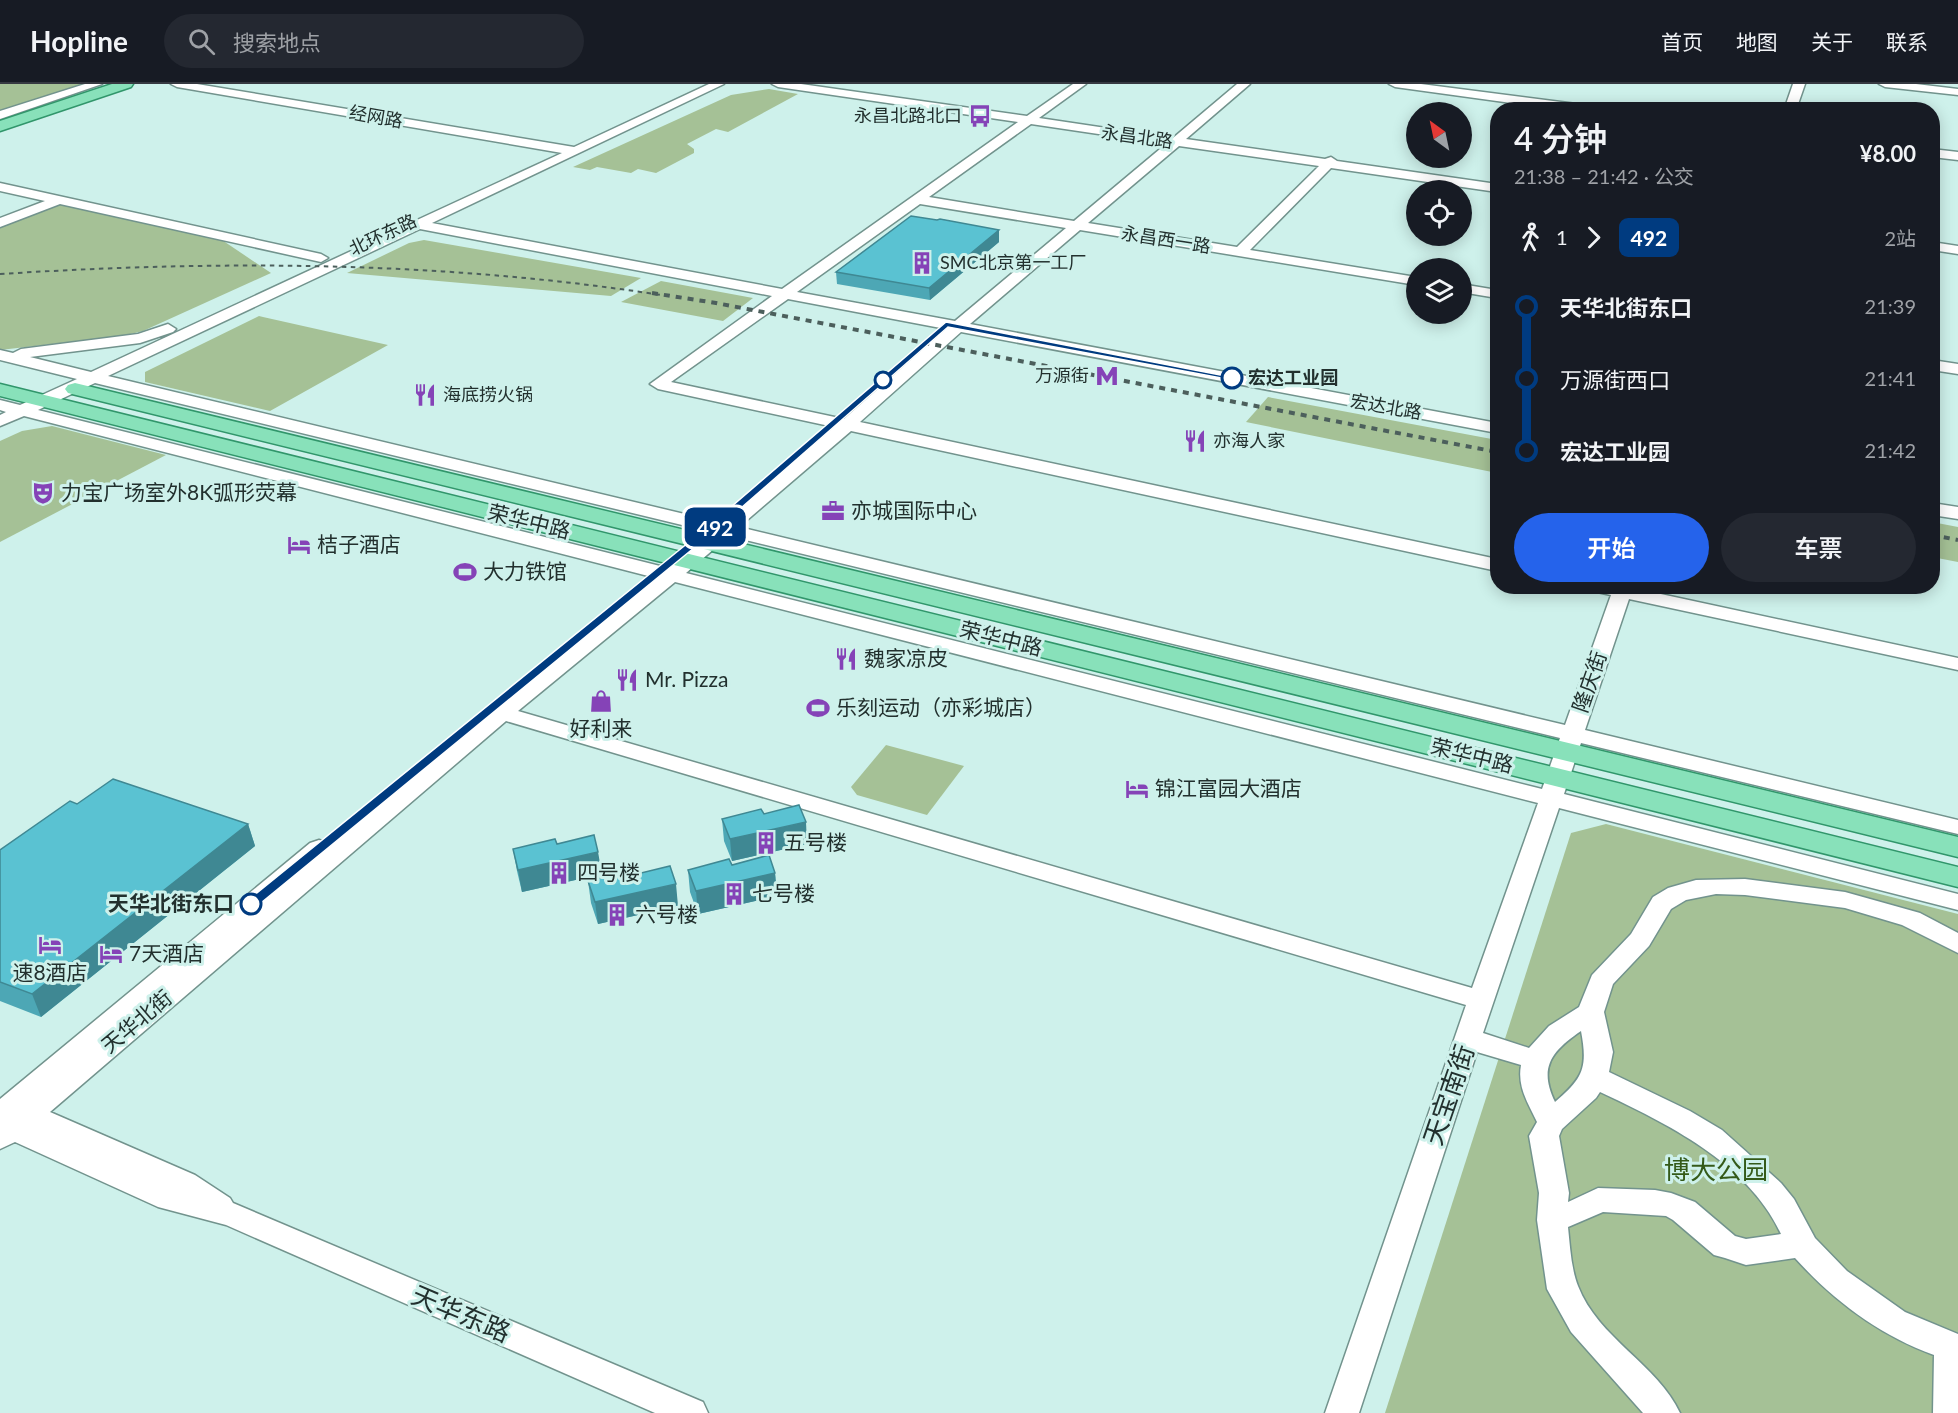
<!DOCTYPE html>
<html lang="zh">
<head>
<meta charset="utf-8">
<style>
	body { margin:0; font-family:Lato,"Noto Sans SC",sans-serif; background:#242831; color:#f1f3f6; height:100vh; display:flex; flex-direction:column; font-size:22px; white-space:nowrap }
	* { box-sizing:border-box; margin:0 }
	p { font-size:20px; color:#9ea1a6 }
	.icon { flex:none; width:33px; height:33px; fill:none; stroke:currentColor; stroke-width:2; stroke-linecap:round; stroke-linejoin:round }
	.map { position:relative; flex:1; overflow:hidden }
	.details { position:absolute; left:1490px; top:18px; width:450px; height:492px; display:flex; flex-direction:column; background:#171b24; border-radius:24px; box-shadow:0 3px 15px #0003 }
	.details>* { flex:none }
	.badge { padding:0 12px; border-radius:9px; font-size:21px; line-height:39px }
	.needle { width:39px; rotate:327deg }
	.buttons { position:absolute; left:1406px; top:18px; display:grid; gap:12px }
	.buttons a { display:grid; place-items:center; width:66px; height:66px; border-radius:50%; background:#171b24; box-shadow:0 3px 15px #0003; font-size:30px }
	.map>.badge { position:absolute; translate:-50% -50%; box-shadow:0 0 0 3px #fff }
	.legs { display:flex; align-items:center; gap:9px; height:66px; padding:0 24px; font-size:20px }
	.legs p { margin-inline-start:auto }
	.headline { display:flex; align-items:center; justify-content:space-between; height:102px; padding:0 24px }
	h1 { font-size:33px; font-weight:600; line-height:45px }
	.action { display:flex; gap:12px; margin-top:auto; padding:12px 24px }
	.action a { flex:1; height:69px; border-radius:36px; background:#2563eb; color:#fff; font-size:24px; font-weight:600; line-height:69px; text-align:center }
	.action a+a { background:#242831; color:#f1f3f6 }
	ul { padding:0 24px; list-style:none }
	li { display:flex; align-items:center; gap:21px; height:72px; font-size:22px }
	li i { display:grid; place-items:center; width:9px; height:100%; margin:0 8px; background:currentColor }
	li i::after { content:''; width:15px; height:15px; margin:-8px; border:4px solid; border-radius:50%; background:#171b24 }
	li p { margin-inline-start:auto }
	li:first-child i { background:linear-gradient(#0000 50%,currentColor 0) }
	li:last-child i { background:linear-gradient(currentColor 50%,#0000 0) }
	header { display:flex; align-items:center; gap:36px; box-sizing:border-box; height:84px; padding:0 30px; background:#171b24; border-bottom:2px solid #363941 }
	header strong { font-size:28px }
	nav { display:flex; gap:33px; margin-inline-start:auto; font-size:21px }
	.search { width:420px; height:54px; background:#242831; display:flex; align-items:center; gap:15px; box-sizing:border-box; padding:0 21px; border-radius:33px; color:#9ea1a6; font-size:22px }
	.map>svg:first-child { display:block }
</style>
</head>
<body>
<header>
<strong>Hopline</strong>
<div class="search"><svg class="icon" aria-label="search" viewBox="0 0 24 24"><circle cx="10" cy="10" r="6"/><path d="M15 15l6 6"/></svg>搜索地点</div>
<nav><a>首页</a><a>地图</a><a>关于</a><a>联系</a></nav>
</header>
<div class="map">
<svg width="1958" height="1329" viewBox="0 0 1958 1329">
	<rect width="100%" height="100%" fill="#cef1eb"/>
	<g fill="#a5c196">
		<path d="M0,0H86L0,28Z"/>
		<path d="M769,5L798,10L728,48L716,45L687,60L694,65V69L656,89L638,85L631,89L597,83L590,86L573,83L731,11Z"/>
		<path d="M60,120L216,152L271,189L143,247L122,252L0,266V141L50,122Z"/>
		<path d="M424,156L641,194L611,212L347,189L409,159Z"/>
		<path d="M661,197L753,214L723,237L621,218Z"/>
		<path d="M259,232L263,233L388,261L270,327L145,298V288Z"/>
		<path d="M1268,313L1497,356V389L1246,338Z"/>
		<path d="M52,342L166,371L0,458V357L22,347Z"/>
		<path d="M1932,438L1958,443V478L1932,473Z"/>
		<path d="M886,661L964,682L927,731L857,711L851,703Z"/>
		<path d="M1606,740L1958,830V1329H1385L1571,749Z"/>
	</g>
	<g fill="none" stroke-linecap="round" stroke-linejoin="round">
		<g stroke="#72938d" stroke-width="3">
			<g id="minor">
				<path d="M85,0H102L0,35V27Z"/>
				<path d="M171,0H197L574,63L709,0H724L432,139L782,205L1018,38L778,3L772,0H801L1027,32L1073,0H1086L1039,34L1173,54L1237,0H1250L1186,55L1325,75L1331,73L1337,77L1497,100V108L1331,84L1250,166L1416,193V201L1080,146L970,240L1497,339V349L961,248L860,338L1497,475V487L851,347L739,443L1565,641L1611,511L1588,506L1585,502H1634L1633,504L1958,574V586L1629,515L1585,646L1958,736V750L1581,659L1564,710L1958,810V826L1559,724L1483,949L1529,964L1549,942L1579,923L1592,891L1631,850L1653,813L1668,804L1696,796L1745,795L1845,808L1920,829L1958,849V869L1902,841L1845,824L1745,811L1716,810L1686,816L1671,825L1649,862L1613,900L1604,928L1613,968L1609,988L1690,1027L1722,1046L1781,1099L1794,1115L1815,1154L1847,1187L1905,1228L1958,1250V1329H1933L1934,1271C1879,1251 1834,1217 1795,1174L1746,1181L1725,1174L1714,1171L1673,1136L1666,1132L1603,1128L1568,1143C1570,1162 1571,1184 1578,1202C1598,1254 1657,1280 1680,1329H1643L1571,1248L1547,1205L1537,1136L1539,1109L1529,1052L1537,1038C1528,1019 1517,1003 1521,981L1477,968L1359,1329H1325L1466,921L506,637L50,1028L195,1091L230,1114L233,1119L703,1318L708,1329H655L226,1141L158,1123L15,1058L0,1065V1015L310,759L319,756L328,759L330,762L494,624L656,494L24,332L0,342V331L6,328L0,326V316L20,321L77,295L0,276V266L13,269L21,265L138,250L168,240L176,245L173,248L140,259L30,273L91,288L405,142L402,139L404,136H417L562,69L177,3ZM1031,40L1166,60L1074,137L929,113ZM1179,62L1319,82L1237,163L1088,139ZM920,120L1066,144L955,237L797,208ZM420,145L772,212L650,300L658,305L834,343L722,439L108,292ZM788,215L946,245L844,335L671,298ZM95,299L711,448L668,484L38,326ZM729,452L1560,654L1542,705L686,489ZM675,498L1538,719L1472,904L518,627ZM1581,947C1588,984 1583,994 1555,1018C1538,983 1552,967 1581,947ZM1600,1008C1668,1040 1748,1079 1781,1150L1746,1155L1735,1152L1695,1118L1671,1109L1655,1106L1598,1104L1568,1118L1569,1109L1559,1052L1562,1045L1596,1014Z"/>
				<path d="M1389,0H1421L1592,22L1597,26H1562L1395,3Z"/>
				<path d="M1793,0H1805L1796,26H1784Z"/>
				<path d="M1879,0H1916L1958,5V11L1885,3Z"/>
				<path d="M1932,65L1958,68V76L1932,73Z"/>
				<path d="M0,99L321,170L328,174L321,178L60,120L0,143V134L45,117L0,107Z"/>
				<path d="M1932,158L1958,162V170L1932,166Z"/>
				<path d="M1461,200L1497,206V214L1461,208Z"/>
				<path d="M1932,276L1958,280V290L1932,286Z"/>
				<path d="M1932,419L1958,423V435L1932,431Z"/>
			</g>
		</g>
		<g stroke="#31966b" stroke-width="3">
			<g id="major">
				<path d="M112,0H133L131,3L0,47V37Z"/>
				<path d="M75,299L1958,753V773L68,309L65,305L68,301Z"/>
				<path d="M0,300L1958,783V803L0,312Z"/>
			</g>
		</g>
		<use href="#minor" fill="#fff" fill-rule="evenodd"/>
		<use href="#major" fill="#88e1ba" fill-rule="evenodd"/>
		<path stroke="#4c5f5c" stroke-width="2" stroke-dasharray="4.5 4.5" stroke-linecap="butt" d="M0,190C221,176 442,177 661,211"/>
		<g stroke="#4c5f5c" stroke-width="4" stroke-dasharray="6 6" stroke-linecap="butt">
			<path d="M652,209L716,219L1497,368"/>
			<path d="M1932,451L1958,456"/>
		</g>
	</g>
	<g fill="#4da7b5">
		<path d="M999,146V158L930,216L837,200L836,188Z"/>
		<path d="M77,720L248,740L255,762L41,933L0,917V766Z"/>
		<path d="M722,735L807,760L732,777L724,757Z"/>
		<path d="M557,760L602,790L522,808L517,787L513,765Z"/>
		<path d="M732,781L775,789L777,812L698,830L690,808L688,786Z"/>
		<path d="M588,797L678,822L598,840L591,819Z"/>
	</g>
	<g fill="#3f8893">
		<path d="M999,146V158L930,216L929,204Z"/>
		<path d="M806,738L807,760L732,777L730,755Z"/>
		<path d="M248,740L255,762L41,933L32,910Z"/>
		<path d="M598,768L602,790L522,808L518,786Z"/>
		<path d="M775,789L777,812L698,830L696,807Z"/>
		<path d="M676,800L678,822L598,840L595,818Z"/>
	</g>
	<g fill="#5ac2d2" stroke="#3f8893" stroke-width="1.5">
		<path d="M911,132L937,136L940,135L999,146L929,204L836,188Z"/>
		<path d="M113,695L248,740L32,910L0,898V766L70,717L77,720Z"/>
		<path d="M799,721L806,738L730,755L722,735L761,725L764,730Z"/>
		<path d="M594,751L598,768L518,786L513,765L555,755L557,760Z"/>
		<path d="M769,771L775,789L696,807L688,786L729,775L732,781Z"/>
		<path d="M670,782L676,800L595,818L588,797L630,786L633,791Z"/>
	</g>
	<path fill="#003b80" stroke="#fff" stroke-width="1.5" d="M946,238L1236,294L1232,296L948,243L717,445L256,823H247L245,820L247,817L710,441Z"/>
	<defs>
		<g id="bus-bare" transform="scale(1.8)"><path d="M-5-6H5V4H4V6H2V4H-2V6H-4V4H-5ZM-3.5-4V0h7V-4ZM-3.5 1.2v1.5H-2V1.2ZM2 1.2v1.5H3.5V1.2Z" fill="#8543b7" stroke="#cef1eb" stroke-width="2.5" paint-order="stroke"/></g>
		<g id="building-bare" transform="scale(1.8)"><path d="M-4-6H4V6H1V3H-1V6H-4ZM-2.5-4.3h1.7v1.8h-1.7ZM.8-4.3h1.7v1.8H.8ZM-2.5-1h1.7V.8h-1.7ZM.8-1h1.7V.8H.8Z" fill="#8543b7" stroke="#cef1eb" stroke-width="2.5" paint-order="stroke"/></g>
		<g id="metro-bare" transform="scale(1.8)"><path d="M-5.5 5V-5H-3L0 0L3-5H5.5V5H3V-.5L0 4L-3-.5V5Z" fill="#8543b7" stroke="#cef1eb" stroke-width="2.5" paint-order="stroke"/></g>
		<g id="restaurant-bare" transform="scale(1.8)"><path d="M-5-6h1v4h1v-4h1v4h1v-4h1v5L-1.5 .5V6h-2V.5L-5-1ZM5-6V6H3V1.5H1.5Q1.5-4 5-6Z" fill="#8543b7" stroke="#cef1eb" stroke-width="2.5" paint-order="stroke"/></g>
		<g id="theatre-bare" transform="scale(1.8)"><path d="M-5-5.5Q0-4 5-5.5V0Q5 5 0 6Q-5 5-5 0ZM-3.3-2.5H-1v1.5H-3.3ZM1-2.5H3.3v1.5H1ZM-2.8 1Q0 5.5 2.8 1Z" fill="#8543b7" stroke="#cef1eb" stroke-width="2.5" paint-order="stroke"/></g>
		<g id="office-bare" transform="scale(1.8)"><path d="M-6-3h4V-5.5h4V-3h4V5H-6ZM-1-4.5V-3h2v-1.5ZM-6 0V1H6V0Z" fill="#8543b7" stroke="#cef1eb" stroke-width="2.5" paint-order="stroke"/></g>
		<g id="hotel-bare" transform="scale(1.8)"><path d="M-6-4.5h1.5V1H6V5H4.5V3h-9V5H-6ZM-4 0a1.8 1.8 0 1 1 3.6 0ZM.5 0V-2.5h3Q6-2.5 6 0Z" fill="#8543b7" stroke="#cef1eb" stroke-width="2.5" paint-order="stroke"/></g>
		<g id="stadium-bare" transform="scale(1.8)"><path d="M0-5a6.5 5 0 1 0 0 10a6.5 5 0 1 0 0-10ZM-3.5-1.8h7v3.6h-7Z" fill="#8543b7" stroke="#cef1eb" stroke-width="2.5" paint-order="stroke"/></g>
		<g id="shop-bare" transform="scale(1.8)"><path d="M-5-2.5h2.3a2.7 3.5 0 0 1 5.4 0H5L5.5 6h-11ZM-1.5-2.5h3a1.5 2.3 0 0 0-3 0Z" fill="#8543b7" stroke="#cef1eb" stroke-width="2.5" paint-order="stroke"/></g>
	</defs>
	<g fill-rule="evenodd">
		<use href="#bus-bare" x="980" y="32"/>
		<use href="#building-bare" x="922" y="179"/>
		<use href="#metro-bare" x="1107" y="292"/>
		<use href="#restaurant-bare" x="425" y="311"/>
		<use href="#restaurant-bare" x="1195" y="357"/>
		<use href="#theatre-bare" x="43" y="409"/>
		<use href="#office-bare" x="833" y="427"/>
		<use href="#hotel-bare" x="299" y="461"/>
		<use href="#stadium-bare" x="465" y="488"/>
		<use href="#restaurant-bare" x="846" y="575"/>
		<use href="#restaurant-bare" x="627" y="596"/>
		<use href="#shop-bare" x="601" y="617"/>
		<use href="#stadium-bare" x="818" y="624"/>
		<use href="#hotel-bare" x="1137" y="705"/>
		<use href="#building-bare" x="766" y="759"/>
		<use href="#building-bare" x="559" y="789"/>
		<use href="#building-bare" x="734" y="810"/>
		<use href="#building-bare" x="617" y="831"/>
		<use href="#hotel-bare" x="50" y="861"/>
		<use href="#hotel-bare" x="111" y="870"/>
	</g>
	<g fill="#fff" stroke="#003b80" stroke-width="3">
		<circle cx="1232" cy="294" r="10"/>
		<circle cx="883" cy="296" r="8"/>
		<circle cx="251" cy="820" r="10"/>
	</g>
	<g text-anchor="middle" stroke-width="6" stroke-linejoin="round" paint-order="stroke">
		<g font-size="18" fill="#22302e" stroke="#cef1eb" text-anchor="start">
			<text x="962" y="38" text-anchor="end">永昌北路北口</text>
			<text x="940" y="185">SMC北京第一工厂</text>
			<text x="1089" y="298" text-anchor="end">万源街</text>
			<text x="443" y="317">海底捞火锅</text>
			<text x="1213" y="363">亦海人家</text>
		</g>
		<g font-size="18" fill="#22302e" stroke="#cef1eb">
			<text transform="translate(376 33) rotate(10)" y="6">经网路</text>
			<text transform="translate(1137 53) rotate(8)" y="6">永昌北路</text>
			<text transform="translate(383 151) rotate(-25)" y="6">北环东路</text>
			<text transform="translate(1166 156) rotate(9)" y="6">永昌西一路</text>
			<text transform="translate(1386 323) rotate(10)" y="6">宏达北路</text>
		</g>
		<g font-size="18" font-weight="bold" fill="#22302e" stroke="#cef1eb" text-anchor="start">
			<text x="1248" y="300">宏达工业园</text>
		</g>
		<g font-size="21" fill="#22302e" stroke="#cef1eb" text-anchor="start">
			<text x="61" y="416">力宝广场室外8K弧形荧幕</text>
			<text x="851" y="434">亦城国际中心</text>
			<text x="317" y="468">桔子酒店</text>
			<text x="483" y="495">大力铁馆</text>
			<text x="864" y="582">魏家凉皮</text>
			<text x="645" y="603">Mr. Pizza</text>
			<text x="836" y="631">乐刻运动（亦彩城店）</text>
			<text x="601" y="652" text-anchor="middle">好利来</text>
			<text x="1155" y="712">锦江富园大酒店</text>
			<text x="784" y="766">五号楼</text>
			<text x="577" y="796">四号楼</text>
			<text x="752" y="817">七号楼</text>
			<text x="635" y="838">六号楼</text>
			<text x="129" y="877">7天酒店</text>
			<text x="50" y="896" text-anchor="middle">速8酒店</text>
		</g>
		<g font-size="21" fill="#22302e" stroke="#cef1eb">
			<text transform="translate(529 438) rotate(14)" y="7">荣华中路</text>
			<text transform="translate(1001 555) rotate(14)" y="7">荣华中路</text>
			<text transform="translate(1590 598) rotate(-71)" y="7">隆庆街</text>
			<text transform="translate(1472 672) rotate(14)" y="7">荣华中路</text>
			<text transform="translate(137 938) rotate(-40)" y="7">天华北街</text>
		</g>
		<g font-size="21" font-weight="bold" fill="#22302e" stroke="#cef1eb" text-anchor="end">
			<text x="234" y="827">天华北街东口</text>
		</g>
		<g font-size="26" fill="#22302e" stroke="#cef1eb">
			<text transform="translate(1449 1011) rotate(-71)" y="9">天宝南街</text>
			<text transform="translate(461 1230) rotate(23)" y="9">天华东路</text>
		</g>
		<g font-size="26" fill="#345a19" stroke="#cef1eb">
			<text x="1716" y="1095">博大公园</text>
		</g>
	</g>
</svg>
<div class="buttons">
<a><svg class="needle" viewBox="-14 -14 28 28"><path d="M0-13l5 13h-10z" fill="#e53935"/><path d="M0 13l5-13h-10z" fill="#9ea1a6"/></svg></a>
<a><svg class="icon" aria-label="locate" viewBox="0 0 24 24"><circle cx="12" cy="12" r="6"/><path d="M12 2v4M12 18v4M2 12h4M18 12h4"/></svg></a>
<a><svg class="icon" aria-label="layers" viewBox="0 0 24 24"><path d="M12 4l9 5-9 5-9-5zM3 14l9 5 9-5"/></svg></a>
</div>
<b class="badge" style="left:715px;top:443px;background:#003b80;color:#fff">492</b>
<section class="details">
<div class="headline"><div><h1>4 分钟</h1><p>21:38 – 21:42 · 公交</p></div><b>¥8.00</b></div>
<div class="legs"><svg class="icon" aria-label="walk" viewBox="0 0 24 24"><circle cx="13" cy="4" r="2"/><path d="M13 8l-2 6 4 7M11 14l-3 7M7 12l3-4h3l4 4"/></svg>1<svg class="icon" aria-label="forward" viewBox="0 0 24 24"><path d="M9 5l7 7-7 7"/></svg><b class="badge" style="background:#003b80;color:#fff">492</b><p>2站</p></div>
<ul>
<li><i style="color:#003b80"></i><b>天华北街东口</b><p>21:39</p></li>
<li><i style="color:#003b80"></i><span>万源街西口</span><p>21:41</p></li>
<li><i style="color:#003b80"></i><b>宏达工业园</b><p>21:42</p></li>
</ul>
<div class="action"><a>开始</a><a>车票</a></div>
</section>
</div>
</body>
</html>
